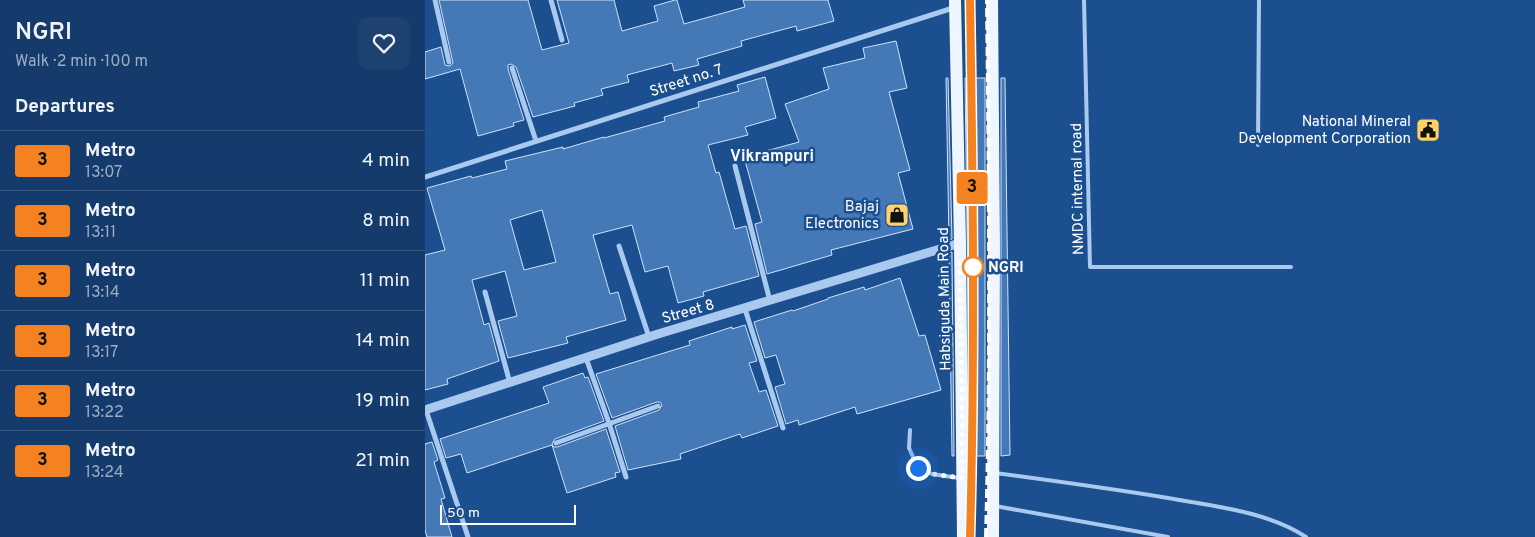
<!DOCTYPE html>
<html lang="en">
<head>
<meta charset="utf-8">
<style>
	body { margin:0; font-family:Overpass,sans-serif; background:#1d4271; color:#f1f3f6; height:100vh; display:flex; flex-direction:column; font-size:19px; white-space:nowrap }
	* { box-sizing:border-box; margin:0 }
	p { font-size:16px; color:#9dadc1 }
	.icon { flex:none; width:28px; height:28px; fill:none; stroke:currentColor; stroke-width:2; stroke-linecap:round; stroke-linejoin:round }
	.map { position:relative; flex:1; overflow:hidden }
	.drawer { display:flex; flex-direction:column; background:#143b6b; width:425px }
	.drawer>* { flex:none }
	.badge { padding:0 10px; border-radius:4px; font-size:18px; line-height:32px }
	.scale { position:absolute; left:15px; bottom:12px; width:136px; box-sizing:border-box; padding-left:5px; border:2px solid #fff; border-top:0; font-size:14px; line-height:18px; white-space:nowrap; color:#fff; -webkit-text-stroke:4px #1b4f8f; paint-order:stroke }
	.you { position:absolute; width:25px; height:25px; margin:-12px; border:4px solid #fff; border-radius:50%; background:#1a73e8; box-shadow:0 0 0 8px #1a73e833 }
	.map>.badge { position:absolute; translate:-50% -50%; box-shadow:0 0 0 2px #fff }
	h2 { padding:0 15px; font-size:19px; line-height:45px }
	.round { display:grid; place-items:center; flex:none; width:52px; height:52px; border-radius:10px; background:#1d4271 }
	.headline { display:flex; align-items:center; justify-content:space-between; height:85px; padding:0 15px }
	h1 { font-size:24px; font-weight:600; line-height:38px }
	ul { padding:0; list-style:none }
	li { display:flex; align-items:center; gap:15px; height:60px; padding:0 15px; border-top:1px solid #33557e }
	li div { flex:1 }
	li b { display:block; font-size:19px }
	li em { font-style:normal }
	li .badge { min-width:55px; font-weight:700; text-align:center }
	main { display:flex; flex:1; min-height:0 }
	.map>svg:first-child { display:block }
</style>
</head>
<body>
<main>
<section class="drawer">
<div class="headline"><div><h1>NGRI</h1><p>Walk · 2 min · 100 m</p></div><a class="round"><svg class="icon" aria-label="heart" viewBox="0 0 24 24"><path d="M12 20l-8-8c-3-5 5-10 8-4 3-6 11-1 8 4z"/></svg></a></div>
<h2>Departures</h2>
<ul>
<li><span class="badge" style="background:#f58220;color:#111">3</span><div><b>Metro</b><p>13:07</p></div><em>4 min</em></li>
<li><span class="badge" style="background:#f58220;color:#111">3</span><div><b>Metro</b><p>13:11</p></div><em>8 min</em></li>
<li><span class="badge" style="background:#f58220;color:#111">3</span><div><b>Metro</b><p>13:14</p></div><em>11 min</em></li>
<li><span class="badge" style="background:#f58220;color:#111">3</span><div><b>Metro</b><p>13:17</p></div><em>14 min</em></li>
<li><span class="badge" style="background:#f58220;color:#111">3</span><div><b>Metro</b><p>13:22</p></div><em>19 min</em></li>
<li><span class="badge" style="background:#f58220;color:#111">3</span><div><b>Metro</b><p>13:24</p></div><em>21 min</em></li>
</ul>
</section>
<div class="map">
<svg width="1110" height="537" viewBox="0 0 1110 537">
	<rect width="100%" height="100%" fill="#1b4f8f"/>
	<g fill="#4478b7" stroke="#cfe3fa" fill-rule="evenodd">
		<path d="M14,0H103L117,50L144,43L132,0H189L197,31L233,21L229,6L250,0H252L259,24L320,7L318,0H403L409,21L372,31L371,26L316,41L317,46L272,59L274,65L249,71L247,63L202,75L204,82L176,89L178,95L149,103L150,106L108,117L91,67L86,64L83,65V69L99,120L88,123L89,126L53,136L35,69L0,79V52L16,47L20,65L25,66L28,63Z"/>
		<path d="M471,41L482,88L464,92L485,170L473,173L488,229L406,250L407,255L342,274L330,224L337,222L319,157L374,142L360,104L404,89L398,68L440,58L438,48Z"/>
		<path d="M340,77L351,118L320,127L323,135L283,145L291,173L294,172L310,229L321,226L334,276L278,292L279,296L253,303L243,266L220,272L207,225L168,235L185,294L193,292L201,320L141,337L143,343L83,358L73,321L92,316L80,271L47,280L59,325L64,323L74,361L22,379L23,384L0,390V255L20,250L2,188L46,176L47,178L82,169L80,161L138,147V149L179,137V138L240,121L239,117L274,107L273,102L314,91L312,85ZM117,210L131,262L99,270L85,220Z"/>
		<path d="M521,78H523L527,239L524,240Z"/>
		<path d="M540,78H560V456H545Z"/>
		<path d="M576,78H580L585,455L576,456Z"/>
		<path d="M527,252L529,456H527L524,253Z"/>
		<path d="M475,278L494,336L500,335L516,390L432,414L430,407L374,425L373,420L361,424L350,387L360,384L351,355L340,358L329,322L367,310L368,311L403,299V298L439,287L440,290Z"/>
		<path d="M320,325L332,361L324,363L334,392L341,390L353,426L317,438L315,434L255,454L256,459L203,470L190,426L234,410L237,405L235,402H232L187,418L171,374L265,345L264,341L307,327V329Z"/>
		<path d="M158,373L160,378L163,377L179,421L130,439L127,444L129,447H132L181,429L195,472L190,473L191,477L142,493L127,445L42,473L36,454L21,458L15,439L124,403L118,387Z"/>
		<path d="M7,442L13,460L9,462L20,498L16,499L27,537H2L0,530V444Z"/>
	</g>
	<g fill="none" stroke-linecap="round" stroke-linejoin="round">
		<g stroke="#a9c9ee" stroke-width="4">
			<path d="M659,0L665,267H866"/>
			<path d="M833,145L834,0"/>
			<path d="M485,430L484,448L493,468L507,474L534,478"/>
			<path d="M570,473C630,481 689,489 749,499C793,507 843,512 881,537"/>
			<path d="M570,506L743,537"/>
		</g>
		<g stroke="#a9c9ee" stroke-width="5">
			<path d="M10,0L24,62"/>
			<path d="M126,0L137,40"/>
			<path d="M87,68L111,141"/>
			<path d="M310,166L345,301"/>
			<path d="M0,177L528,8"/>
			<path d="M194,246L224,337"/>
			<path d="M60,292L85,383"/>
			<path d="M320,309L358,428"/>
			<path d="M161,358L184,423L201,477"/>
			<path d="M1,410L43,537"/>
			<path d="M131,443L233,406"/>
		</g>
		<path stroke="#a9c9ee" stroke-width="9" d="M0,410L233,334L535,243"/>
		<g stroke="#f0f6ff" stroke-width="12">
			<path d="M530,0L535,243L538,537"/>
			<path d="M567,0L569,247L568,537"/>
		</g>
		<g stroke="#fff" stroke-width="4" stroke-dasharray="9 4" stroke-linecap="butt">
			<path d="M545,537C550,358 547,179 545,0"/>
			<path d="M561,537C566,358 564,179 562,0"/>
		</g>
	</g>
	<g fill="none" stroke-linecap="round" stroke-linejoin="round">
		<g stroke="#fff" stroke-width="11">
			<path id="line" d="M545,537C550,358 548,179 545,0"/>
		</g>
		<use href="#line" stroke="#f58220" stroke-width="8"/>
		<path stroke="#fff" stroke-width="5" stroke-dasharray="0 9" d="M493,468L507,474L538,478L535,263L548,267"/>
	</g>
	<defs>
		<g id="civic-square" transform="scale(1.25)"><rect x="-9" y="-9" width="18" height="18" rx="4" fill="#ffd166" stroke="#1b4f8f"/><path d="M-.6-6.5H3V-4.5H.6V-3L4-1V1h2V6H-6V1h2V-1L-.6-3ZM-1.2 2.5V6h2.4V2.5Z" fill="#111"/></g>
		<g id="shop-square" transform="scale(1.25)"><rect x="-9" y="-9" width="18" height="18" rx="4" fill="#ffd166" stroke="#1b4f8f"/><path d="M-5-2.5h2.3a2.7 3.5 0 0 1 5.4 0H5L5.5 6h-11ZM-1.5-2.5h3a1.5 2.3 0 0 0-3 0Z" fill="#111"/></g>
	</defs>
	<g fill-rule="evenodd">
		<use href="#civic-square" x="1003" y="130"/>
		<use href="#shop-square" x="472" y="215"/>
	</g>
	<circle fill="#fff" stroke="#f58220" stroke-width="2.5" cx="548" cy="267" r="10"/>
	<g text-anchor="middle" stroke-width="5" stroke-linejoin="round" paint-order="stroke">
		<g font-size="15" fill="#fff" stroke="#1b4f8f">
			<text transform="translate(261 80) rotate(-18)" y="5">Street no. 7</text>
			<text transform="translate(652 189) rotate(-91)" y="5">NMDC internal road</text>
			<text transform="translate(519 299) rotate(-91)" y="5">Habsiguda Main Road</text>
			<text transform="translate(263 311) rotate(-16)" y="5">Street 8</text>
		</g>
		<g font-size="15" fill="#fff" stroke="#1b4f8f" text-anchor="end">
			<text x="986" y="126">National Mineral<tspan x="986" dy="17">Development Corporation</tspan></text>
			<text x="454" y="211">Bajaj<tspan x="454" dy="17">Electronics</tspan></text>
		</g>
		<g font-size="15" font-weight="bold" fill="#fff" stroke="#1b4f8f" text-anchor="start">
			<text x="563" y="272">NGRI</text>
		</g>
		<g font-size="16" font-weight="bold" fill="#fff" stroke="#1b4f8f">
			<text x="347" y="161">Vikrampuri</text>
		</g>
	</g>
</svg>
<div class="scale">50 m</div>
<div class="you" style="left:493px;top:468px"></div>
<b class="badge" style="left:547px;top:188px;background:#f58220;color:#111">3</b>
</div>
</main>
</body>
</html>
